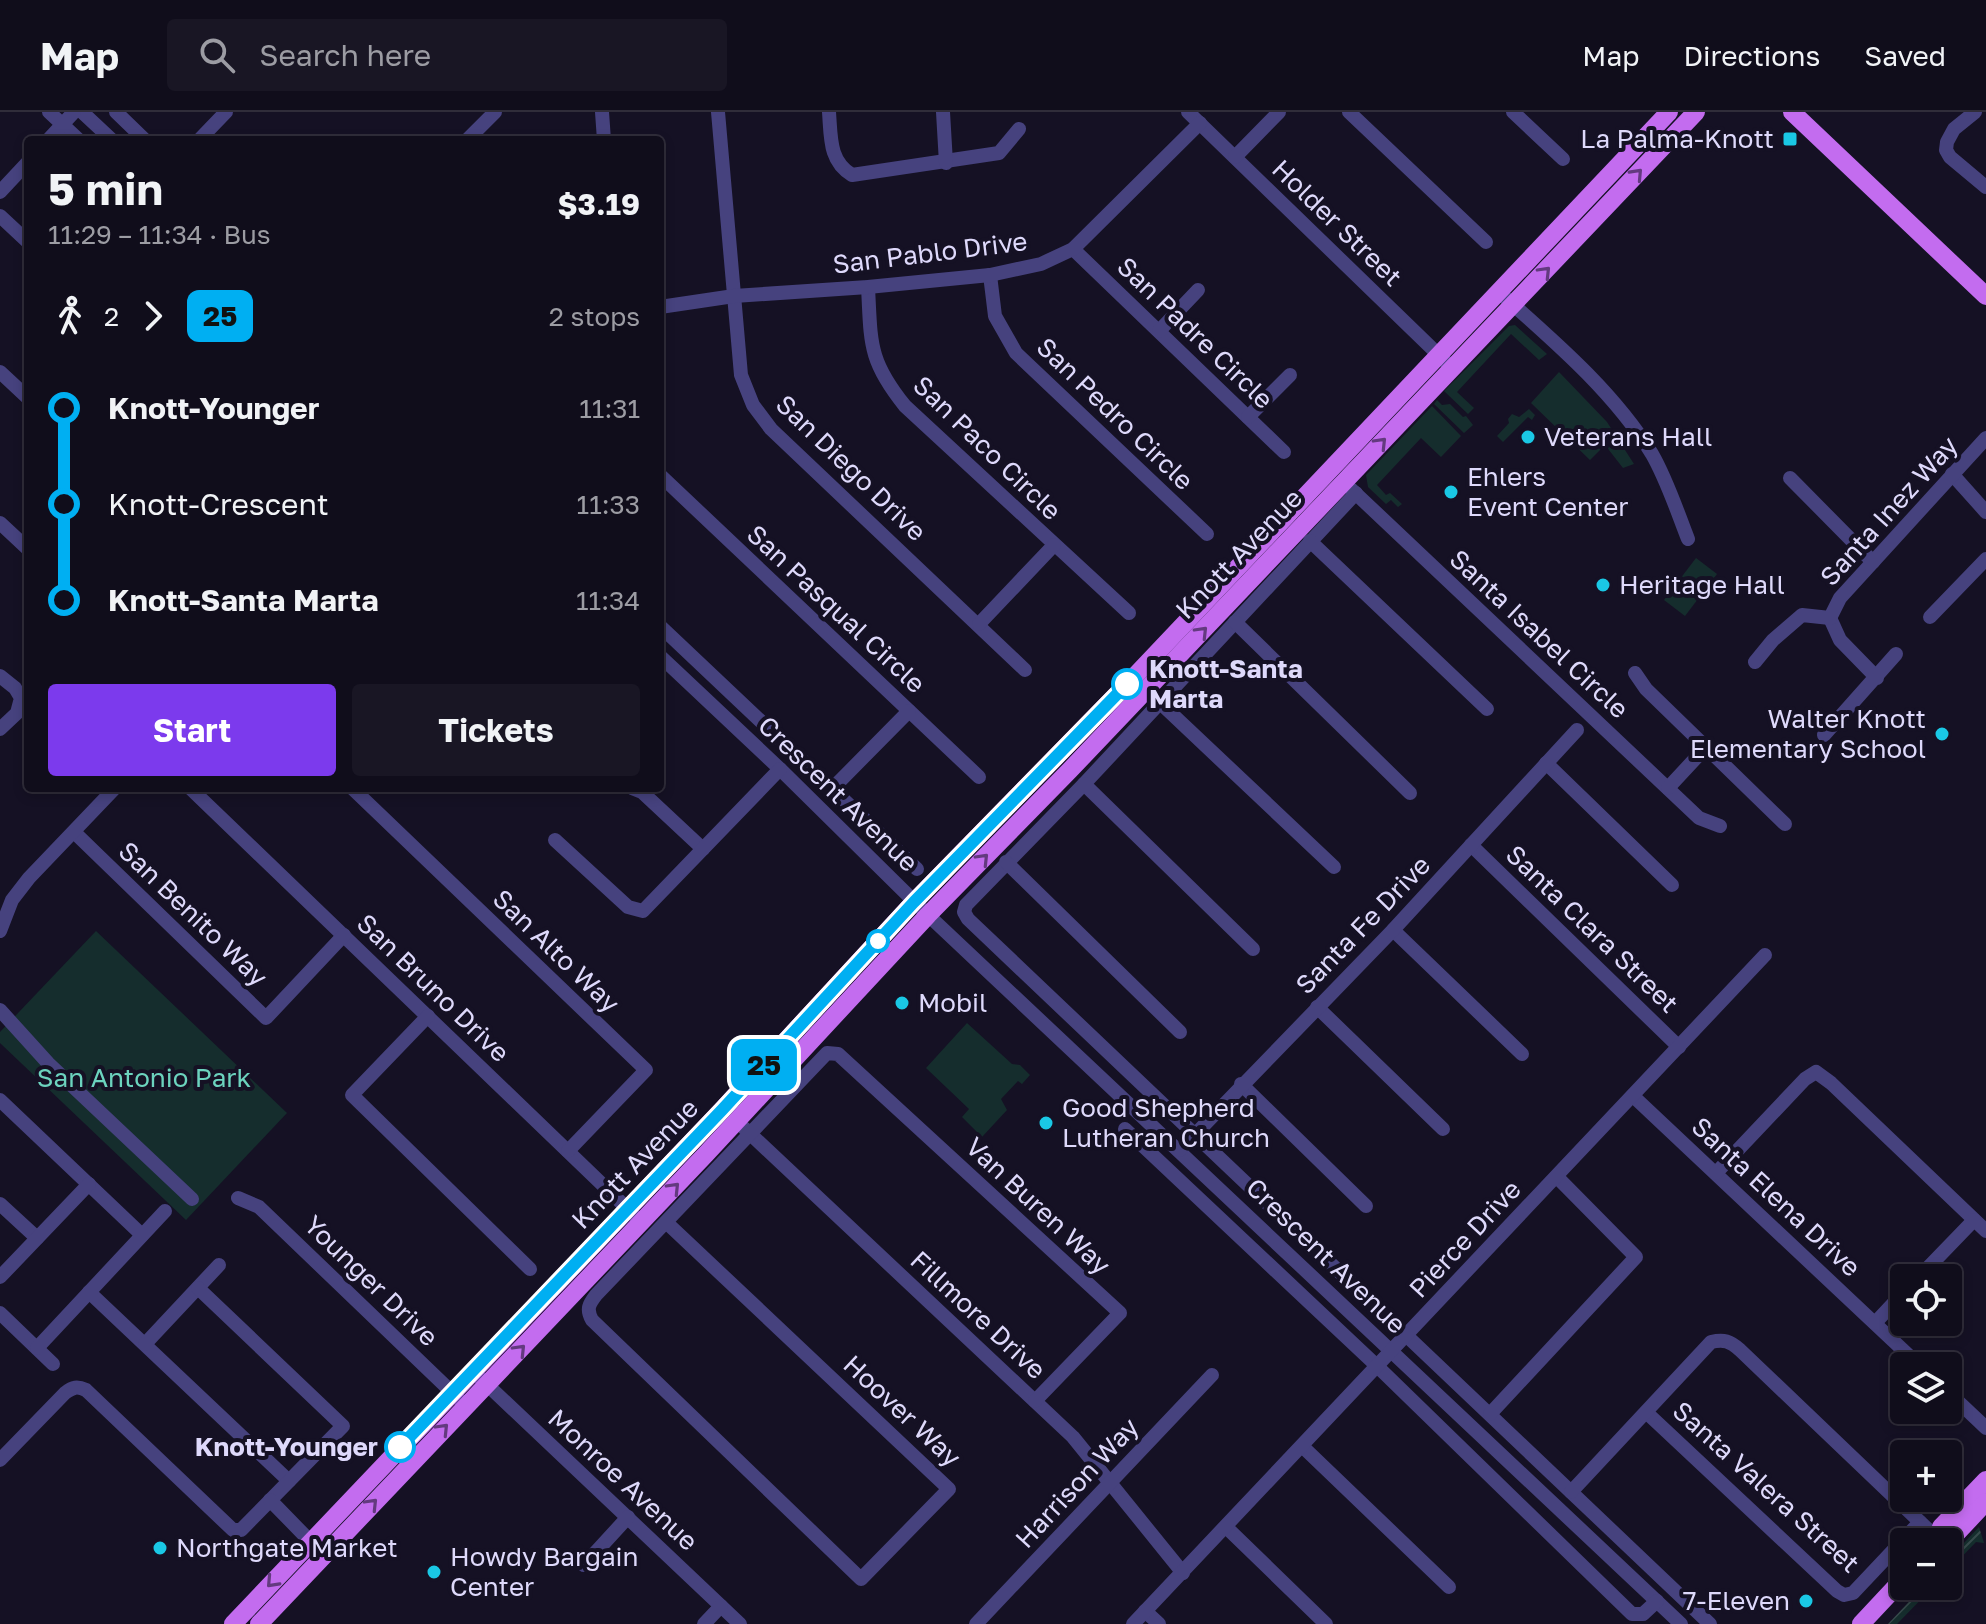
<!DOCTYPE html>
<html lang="en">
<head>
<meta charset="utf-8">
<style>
	body { margin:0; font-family:"Golos Text",sans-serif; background:#191624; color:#f1f3f6; height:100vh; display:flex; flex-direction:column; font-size:30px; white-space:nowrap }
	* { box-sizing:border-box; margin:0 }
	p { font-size:26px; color:#9c9ca3 }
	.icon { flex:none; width:44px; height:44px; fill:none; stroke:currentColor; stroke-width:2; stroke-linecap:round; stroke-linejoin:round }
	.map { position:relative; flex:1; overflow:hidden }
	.sheet { position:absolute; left:24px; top:24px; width:640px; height:656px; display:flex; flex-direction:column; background:#100d1b; border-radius:8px; box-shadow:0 4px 12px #0003,0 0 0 2px #302d3a }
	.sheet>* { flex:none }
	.badge { padding:0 16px; border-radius:12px; font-size:28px; line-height:52px }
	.tools { position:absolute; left:1890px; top:1152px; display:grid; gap:16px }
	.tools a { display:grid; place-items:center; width:72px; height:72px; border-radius:8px; background:#100d1b; box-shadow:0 4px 12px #0003,0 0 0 2px #302d3a; font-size:40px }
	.map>.badge { position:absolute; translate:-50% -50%; box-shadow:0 0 0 4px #fff }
	.legs { display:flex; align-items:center; gap:12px; height:88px; padding:0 24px; font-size:26px }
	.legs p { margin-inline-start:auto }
	.headline { display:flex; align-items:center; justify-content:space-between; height:136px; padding:0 24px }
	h1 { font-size:44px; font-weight:700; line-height:60px }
	.action { display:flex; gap:16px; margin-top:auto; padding:16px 24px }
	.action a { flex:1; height:92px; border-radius:8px; background:#7c3aed; color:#fff; font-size:32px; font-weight:700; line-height:92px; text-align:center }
	.action a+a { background:#191624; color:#f1f3f6 }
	ul { padding:0 24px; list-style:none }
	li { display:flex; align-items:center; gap:28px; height:96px; font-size:30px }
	li i { display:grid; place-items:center; width:12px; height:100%; margin:0 10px; background:currentColor }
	li i::after { content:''; width:20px; height:20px; margin:-10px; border:6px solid; border-radius:50%; background:#100d1b }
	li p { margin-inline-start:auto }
	li:first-child i { background:linear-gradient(#0000 50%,currentColor 0) }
	li:last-child i { background:linear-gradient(currentColor 50%,#0000 0) }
	header { display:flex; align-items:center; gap:48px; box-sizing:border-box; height:112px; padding:0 40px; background:#100d1b; border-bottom:2px solid #302d3a }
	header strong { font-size:38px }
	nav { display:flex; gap:44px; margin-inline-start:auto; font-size:28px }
	.search { width:560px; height:72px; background:#191624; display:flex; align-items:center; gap:20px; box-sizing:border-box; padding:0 28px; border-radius:8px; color:#9c9ca3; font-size:30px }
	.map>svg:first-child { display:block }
</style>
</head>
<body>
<header>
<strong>Map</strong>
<div class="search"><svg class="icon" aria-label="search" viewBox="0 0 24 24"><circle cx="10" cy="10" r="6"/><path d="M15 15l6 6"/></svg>Search here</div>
<nav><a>Map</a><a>Directions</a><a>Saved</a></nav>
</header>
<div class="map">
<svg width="1986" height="1512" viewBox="0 0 1986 1512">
	<defs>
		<pattern id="garden-furrows" width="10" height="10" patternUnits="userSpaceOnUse" patternTransform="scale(2)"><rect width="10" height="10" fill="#152d2d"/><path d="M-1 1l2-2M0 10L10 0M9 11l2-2" fill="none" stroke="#374b4c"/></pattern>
	</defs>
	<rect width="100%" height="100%" fill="#151124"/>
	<g fill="#152d2d">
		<path d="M1515,213L1547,242L1539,248L1511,222L1457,280L1474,296L1468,302L1444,279L1509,214Z"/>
		<path d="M1559,260L1607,310L1634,352L1623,356L1605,333L1590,348L1531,291Z"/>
		<path d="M1437,288L1442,293L1450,292L1463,305L1466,304L1473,313L1464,321L1434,292Z"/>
		<path d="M1432,294L1461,324L1441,345L1421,326L1377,373L1386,383L1390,381L1402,392L1398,395L1391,388L1386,392L1368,375L1366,363Z"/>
		<path d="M1529,297L1535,303L1532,308L1528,305L1503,330L1497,324L1509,311L1508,307L1512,302L1519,305Z"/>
		<path d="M1696,446L1717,462L1685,504L1664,488Z"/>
		<path d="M96,819L287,1001L186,1108L0,931V920Z"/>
		<path d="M967,911L1012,952L1020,953L1030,963L1022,972L1018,969L1001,987L1007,998L982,1025L962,1005L969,997L926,956Z"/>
	</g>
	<g fill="url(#garden-furrows)">
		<path d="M1979,1415L1984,1431L1976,1430L1948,1459V1448Z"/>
		<path d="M1924,1474H1934L1897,1512H1888Z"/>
	</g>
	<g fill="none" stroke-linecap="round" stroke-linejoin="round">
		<g stroke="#46427e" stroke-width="14">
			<path d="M49,0L79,28"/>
			<path d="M82,0L112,28"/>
			<path d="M116,0L145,28"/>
			<path d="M602,0L604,28"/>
			<path d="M718,0L741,263L753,293L771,317L1025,558"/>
			<path d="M829,0C831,26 829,49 852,63L999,41L1019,17"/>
			<path d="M943,0L946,51"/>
			<path d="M1188,0L1446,250"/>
			<path d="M1349,0L1486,130"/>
			<path d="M1513,0L1563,47"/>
			<path d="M1975,0L1954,17L1947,30L1946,38L1950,45L1986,75"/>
			<path d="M48,28L74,0"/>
			<path d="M199,28L226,0"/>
			<path d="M467,28L495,0"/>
			<path d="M1235,45L1279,0"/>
			<path d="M0,80L28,50"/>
			<path d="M0,104L28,130"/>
			<path d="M1073,137L1284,340"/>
			<path d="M990,163L995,204L1016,241L1207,422"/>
			<path d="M868,175C871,231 868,248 905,294L1129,501"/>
			<path d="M1500,181C1554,229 1614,280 1652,342C1667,368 1677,399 1688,427"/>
			<path d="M660,195L734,184L868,175L990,163L1041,152L1073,137L1200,11"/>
			<path d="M1159,219L1198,178"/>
			<path d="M0,260L28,286"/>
			<path d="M1248,305L1290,263"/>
			<path d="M1952,362L1986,400"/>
			<path d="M660,363L979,665"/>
			<path d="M1790,366L1873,450"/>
			<path d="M1351,377L1699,706L1720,714"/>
			<path d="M1356,381L1084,672L966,793L964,800L968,807L1710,1512"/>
			<path d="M0,411L28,437"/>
			<path d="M1310,429L1487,597"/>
			<path d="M1930,505L1986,447"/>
			<path d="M1830,506L1840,528L1877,566"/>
			<path d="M1235,510L1410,681"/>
			<path d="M979,512L1054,433"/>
			<path d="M660,514L917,757"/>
			<path d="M660,544L780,657L928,803L1681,1512"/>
			<path d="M1755,550L1773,528L1802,503L1830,506L1840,486L1986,326"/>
			<path d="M1635,561L1646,577L1785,712"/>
			<path d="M0,564L15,576L21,586L17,601L0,617"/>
			<path d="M1154,585L1334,755"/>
			<path d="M1824,623L1896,542"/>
			<path d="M1546,651L1672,773"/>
			<path d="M1084,672L1253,837"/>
			<path d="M190,676L634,1103"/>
			<path d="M352,676L646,958L568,1039"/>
			<path d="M632,676L642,680L703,737"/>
			<path d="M1668,676L1707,634"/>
			<path d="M832,677L909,599"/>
			<path d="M74,720L266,906L344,823"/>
			<path d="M555,728L628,795L643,799L780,657"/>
			<path d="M1471,733L1679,935"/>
			<path d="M1006,750L1180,920"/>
			<path d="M1393,818L1522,942"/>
			<path d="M0,819L12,788L29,766L115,676"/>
			<path d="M1317,895L1443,1017"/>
			<path d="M0,898L48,951L192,1087"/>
			<path d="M428,904L352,983L530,1157"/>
			<path d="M1241,972L1366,1094"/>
			<path d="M1633,984L1920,1254"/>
			<path d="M0,988L142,1123"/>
			<path d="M744,1016L1073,1325L1183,1461"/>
			<path d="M1125,1017L1378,1255L1632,1502H1643L1657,1489"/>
			<path d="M1180,1038L1393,818L1577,618"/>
			<path d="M1716,1061L1805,967L1816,960L1831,971L1986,1119"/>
			<path d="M238,1086L259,1095L460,1288"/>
			<path d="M0,1092L37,1126"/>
			<path d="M667,1111L949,1377L861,1467L592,1208C586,1197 589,1192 596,1183L827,941L838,942L1120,1201L1035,1289"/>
			<path d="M0,1165L89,1072"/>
			<path d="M1918,1166L1974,1108"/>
			<path d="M89,1180L289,1369"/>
			<path d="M0,1201L53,1252"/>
			<path d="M1875,1211L1904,1180"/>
			<path d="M145,1232L219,1153"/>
			<path d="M37,1236L165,1099"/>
			<path d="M479,1265L740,1512"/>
			<path d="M1948,1280L1986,1316"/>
			<path d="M1647,1301L1837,1479L1844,1483L1853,1481L1920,1410"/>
			<path d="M1490,1302L1636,1145L1557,1065"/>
			<path d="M1302,1334L1449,1475"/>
			<path d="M0,1348L65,1281C73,1275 77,1274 86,1278L233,1418H241L343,1314L198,1176"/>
			<path d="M1571,1380L1711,1230C1724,1227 1730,1229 1740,1238L1940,1429"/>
			<path d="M270,1388L310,1429"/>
			<path d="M1226,1415L1326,1512"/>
			<path d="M584,1453L628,1405"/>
			<path d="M1145,1499L1159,1512"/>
			<path d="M704,1512L721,1494"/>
			<path d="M976,1512L1212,1263"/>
			<path d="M1133,1512L1765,843"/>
		</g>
		<g stroke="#c36cef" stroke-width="18">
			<path d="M1792,0L1986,184"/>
			<path d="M1940,1429L1941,1415L1986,1368"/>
			<path d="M1938,1430L1952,1426L1986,1390"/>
			<path d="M233,1512L722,998L914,790L1133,566L1669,0"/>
			<path d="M259,1512L706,1042L928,803L1070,658L1696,0"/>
			<path d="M1861,1512L1904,1466"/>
		</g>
	</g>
	<defs><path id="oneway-chevron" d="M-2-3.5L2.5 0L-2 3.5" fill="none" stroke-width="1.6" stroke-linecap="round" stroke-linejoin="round" transform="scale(2)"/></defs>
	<g stroke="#633a7f">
		<use href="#oneway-chevron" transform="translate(1637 62) rotate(-47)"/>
		<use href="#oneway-chevron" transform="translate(1545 160) rotate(-46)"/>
		<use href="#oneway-chevron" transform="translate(1381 331) rotate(-46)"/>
		<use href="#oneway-chevron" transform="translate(1202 520) rotate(-46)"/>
		<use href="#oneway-chevron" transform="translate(983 747) rotate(-46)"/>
		<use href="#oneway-chevron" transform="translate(674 1076) rotate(-46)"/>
		<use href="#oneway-chevron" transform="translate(520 1238) rotate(-46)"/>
		<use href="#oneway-chevron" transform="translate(443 1317) rotate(-46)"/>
		<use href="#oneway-chevron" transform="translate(372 1392) rotate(-46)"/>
		<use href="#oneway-chevron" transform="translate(272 1470) rotate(133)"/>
	</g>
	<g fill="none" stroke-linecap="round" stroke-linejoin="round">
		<g stroke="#fff" stroke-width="18">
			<path id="line-1" d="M400,1335L722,998L914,790L1127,572"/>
		</g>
		<use href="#line-1" stroke="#00aff2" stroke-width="12"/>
	</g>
	<g fill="#1ac8e5" stroke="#151124" stroke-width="3">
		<rect x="1782" y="19" width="16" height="16" rx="4"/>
		<circle cx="1528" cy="325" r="8"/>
		<circle cx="1451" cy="380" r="8"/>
		<circle cx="1603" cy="473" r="8"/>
		<circle cx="1942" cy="622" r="8"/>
		<circle cx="902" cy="891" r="8"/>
		<circle cx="1046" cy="1011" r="8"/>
		<circle cx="160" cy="1436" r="8"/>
		<circle cx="434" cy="1460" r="8"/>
		<circle cx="1806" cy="1489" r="8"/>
	</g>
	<g fill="#fff" stroke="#00aff2" stroke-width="4">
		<circle cx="1127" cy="572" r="14"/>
		<circle cx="878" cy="829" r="10"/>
		<circle cx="400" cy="1335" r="14"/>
	</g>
	<g text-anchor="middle" stroke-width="8" stroke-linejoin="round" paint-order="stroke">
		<g font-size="26" fill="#ded9fb" stroke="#151124" text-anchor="start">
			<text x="1774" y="36" text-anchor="end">La Palma-Knott</text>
			<text x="1544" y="334">Veterans Hall</text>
			<text x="1467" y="374">Ehlers<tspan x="1467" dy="30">Event Center</tspan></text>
			<text x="1619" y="482">Heritage Hall</text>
			<text x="1926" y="616" text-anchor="end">Walter Knott<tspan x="1926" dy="30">Elementary School</tspan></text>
			<text x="918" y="900">Mobil</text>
			<text x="1062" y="1005">Good Shepherd<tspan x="1062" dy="30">Lutheran Church</tspan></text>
			<text x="176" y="1445">Northgate Market</text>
			<text x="450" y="1454">Howdy Bargain<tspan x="450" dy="30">Center</tspan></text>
			<text x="1790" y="1498" text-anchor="end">7-Eleven</text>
		</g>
		<g font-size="26" fill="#ded9fb" stroke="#151124">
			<text transform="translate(1337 111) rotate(44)" y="9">Holder Street</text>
			<text transform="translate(930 141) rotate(-7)" y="9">San Pablo Drive</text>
			<text transform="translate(1195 221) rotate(44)" y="9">San Padre Circle</text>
			<text transform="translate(1115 302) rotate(44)" y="9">San Pedro Circle</text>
			<text transform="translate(987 336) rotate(44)" y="9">San Paco Circle</text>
			<text transform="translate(851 356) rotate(44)" y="9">San Diego Drive</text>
			<text transform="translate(1889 399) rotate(-48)" y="9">Santa Inez Way</text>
			<text transform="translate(1239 442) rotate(-46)" y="9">Knott Avenue</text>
			<text transform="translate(836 497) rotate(43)" y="9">San Pasqual Circle</text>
			<text transform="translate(1539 522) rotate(43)" y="9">Santa Isabel Circle</text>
			<text transform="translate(838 682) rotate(44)" y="9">Crescent Avenue</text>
			<text transform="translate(193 802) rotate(44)" y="9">San Benito Way</text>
			<text transform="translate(1363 813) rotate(-46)" y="9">Santa Fe Drive</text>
			<text transform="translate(1592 817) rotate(44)" y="9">Santa Clara Street</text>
			<text transform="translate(556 839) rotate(44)" y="9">San Alto Way</text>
			<text transform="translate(433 876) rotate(44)" y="9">San Bruno Drive</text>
			<text transform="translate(635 1052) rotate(-46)" y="9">Knott Avenue</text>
			<text transform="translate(1776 1085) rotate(43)" y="9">Santa Elena Drive</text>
			<text transform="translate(1038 1094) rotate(43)" y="9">Van Buren Way</text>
			<text transform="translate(1465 1127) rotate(-47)" y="9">Pierce Drive</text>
			<text transform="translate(1326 1144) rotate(44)" y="9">Crescent Avenue</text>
			<text transform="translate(371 1169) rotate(44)" y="9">Younger Drive</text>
			<text transform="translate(978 1203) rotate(43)" y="9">Fillmore Drive</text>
			<text transform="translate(902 1299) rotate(43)" y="9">Hoover Way</text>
			<text transform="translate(623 1368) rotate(43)" y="9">Monroe Avenue</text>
			<text transform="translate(1077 1371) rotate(-47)" y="9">Harrison Way</text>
			<text transform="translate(1766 1375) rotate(42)" y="9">Santa Valera Street</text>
		</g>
		<g font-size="26" font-weight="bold" fill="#ded9fb" stroke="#151124" text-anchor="start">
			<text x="1149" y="566">Knott-Santa<tspan x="1149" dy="30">Marta</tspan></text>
			<text x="378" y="1344" text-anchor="end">Knott-Younger</text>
		</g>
		<g font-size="26" fill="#6cd3be" stroke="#151124">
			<text x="144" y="975">San Antonio Park</text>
		</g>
	</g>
</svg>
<div class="tools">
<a><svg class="icon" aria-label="locate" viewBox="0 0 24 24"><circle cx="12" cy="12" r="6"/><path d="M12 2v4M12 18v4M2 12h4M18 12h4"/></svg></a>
<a><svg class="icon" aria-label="layers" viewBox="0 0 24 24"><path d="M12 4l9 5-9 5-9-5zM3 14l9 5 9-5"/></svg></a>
<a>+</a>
<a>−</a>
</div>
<b class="badge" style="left:764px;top:953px;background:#00aff2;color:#111">25</b>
<section class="sheet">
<div class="headline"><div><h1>5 min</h1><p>11:29 – 11:34 · Bus</p></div><b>$3.19</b></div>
<div class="legs"><svg class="icon" aria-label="walk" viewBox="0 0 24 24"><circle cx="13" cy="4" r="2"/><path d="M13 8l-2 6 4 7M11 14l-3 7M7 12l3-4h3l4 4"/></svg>2<svg class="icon" aria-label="forward" viewBox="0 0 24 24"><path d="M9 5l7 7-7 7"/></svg><b class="badge" style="background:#00aff2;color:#111">25</b><p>2 stops</p></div>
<ul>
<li><i style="color:#00aff2"></i><b>Knott-Younger</b><p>11:31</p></li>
<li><i style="color:#00aff2"></i><span>Knott-Crescent</span><p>11:33</p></li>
<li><i style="color:#00aff2"></i><b>Knott-Santa Marta</b><p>11:34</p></li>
</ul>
<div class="action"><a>Start</a><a>Tickets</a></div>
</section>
</div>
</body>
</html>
